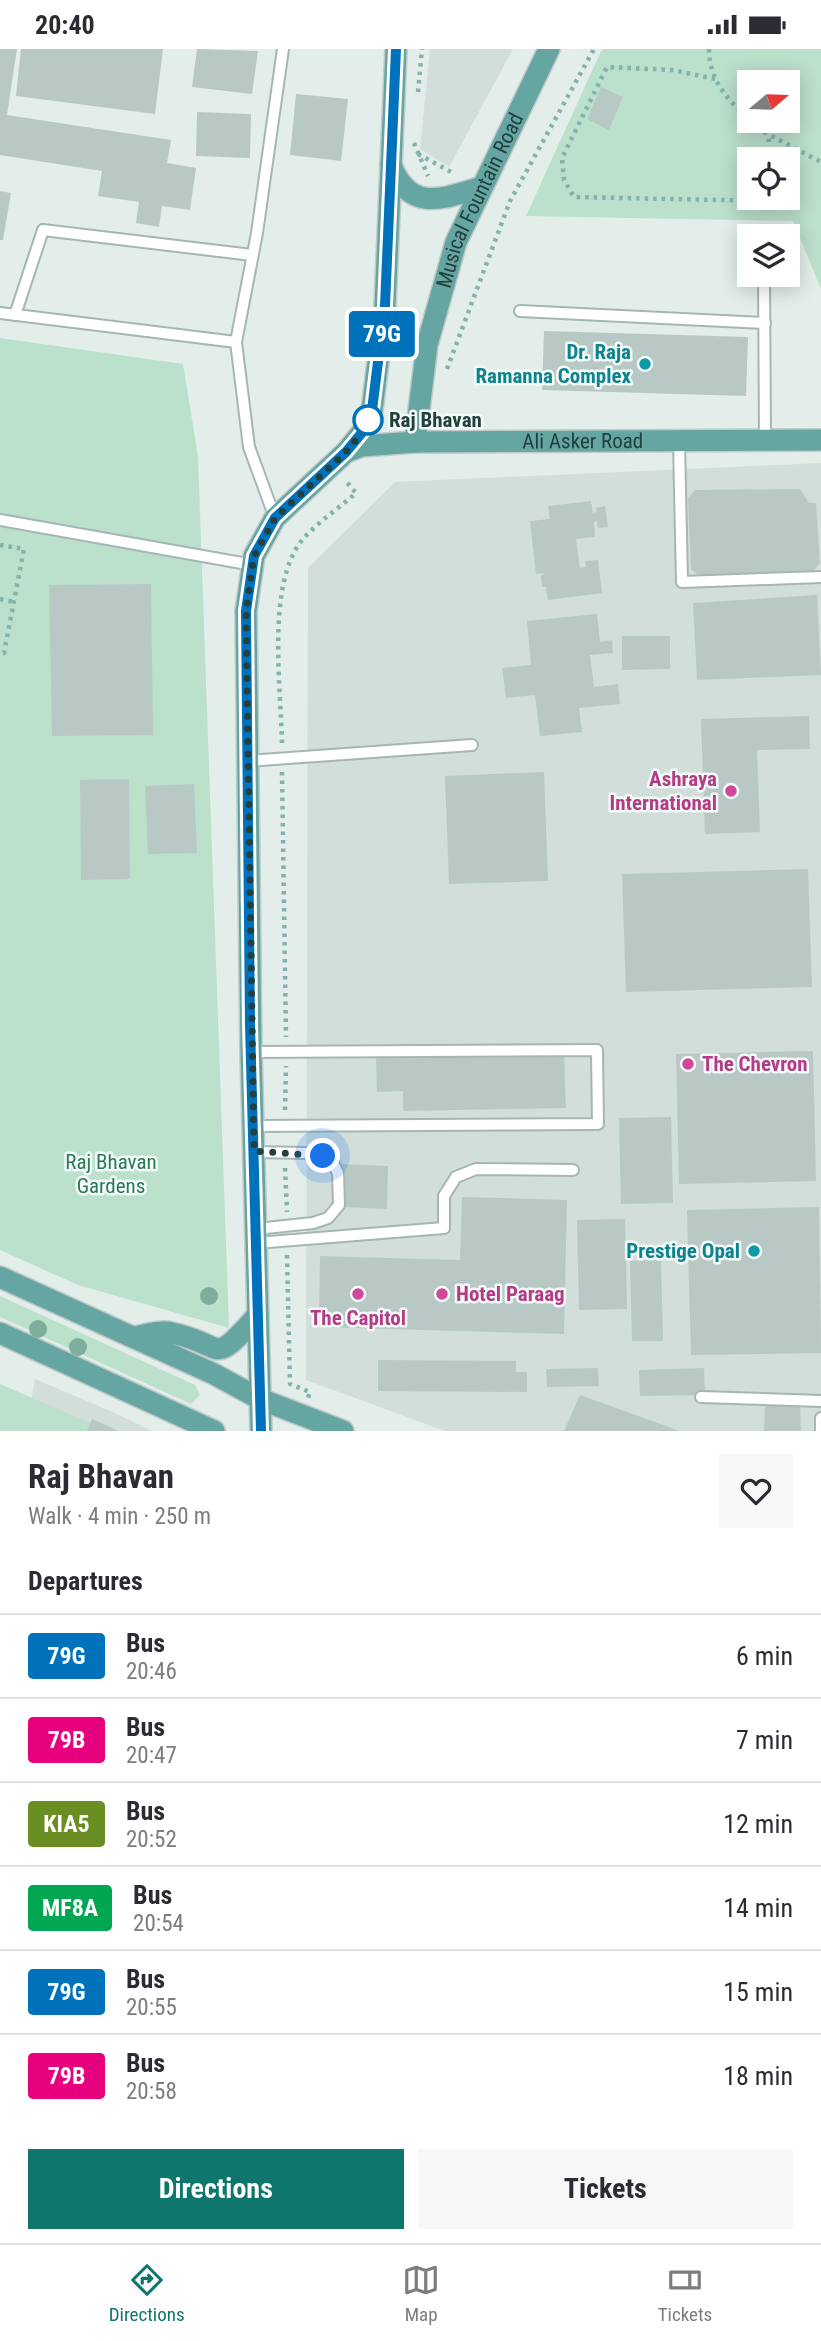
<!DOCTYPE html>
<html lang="en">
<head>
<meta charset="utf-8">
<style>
	body { margin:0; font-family:"Roboto Condensed",sans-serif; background:#f7f7f7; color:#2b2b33; height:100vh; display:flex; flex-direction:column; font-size:26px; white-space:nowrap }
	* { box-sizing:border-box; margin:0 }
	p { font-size:23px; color:#7c7c81 }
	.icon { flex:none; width:38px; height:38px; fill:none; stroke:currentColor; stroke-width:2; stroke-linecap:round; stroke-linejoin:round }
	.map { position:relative; height:1382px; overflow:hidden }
	.details { display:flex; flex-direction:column; background:#fff; flex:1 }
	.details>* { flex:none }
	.badge { padding:0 14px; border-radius:5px; font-size:24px; line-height:46px }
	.needle { width:46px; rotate:71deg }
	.fabs { position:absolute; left:737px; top:21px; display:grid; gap:14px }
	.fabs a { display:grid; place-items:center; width:63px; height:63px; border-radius:0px; background:#fff; box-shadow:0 4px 18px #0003; font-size:35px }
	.you { position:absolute; width:35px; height:35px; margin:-18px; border:5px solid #fff; border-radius:50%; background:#1a73e8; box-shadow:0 0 0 10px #1a73e833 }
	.map>.badge { position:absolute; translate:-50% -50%; box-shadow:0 0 0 4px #fff }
	h2 { padding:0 28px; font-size:26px; line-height:63px }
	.round { display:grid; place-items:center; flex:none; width:74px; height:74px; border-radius:0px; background:#f7f7f7 }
	.head { display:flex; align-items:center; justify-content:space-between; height:119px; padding:0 28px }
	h1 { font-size:33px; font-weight:700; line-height:52px }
	.action { display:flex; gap:14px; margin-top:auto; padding:14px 28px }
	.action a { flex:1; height:80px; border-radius:0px; background:#0f766e; color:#fff; font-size:28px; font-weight:700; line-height:80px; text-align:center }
	.action a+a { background:#f7f7f7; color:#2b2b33 }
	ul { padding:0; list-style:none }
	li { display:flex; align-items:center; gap:21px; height:84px; padding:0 28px; border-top:2px solid #e1e1e2 }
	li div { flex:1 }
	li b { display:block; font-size:26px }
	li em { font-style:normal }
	li .badge { min-width:77px; font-weight:700; text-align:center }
	.status { display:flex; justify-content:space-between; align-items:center; height:49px; padding:0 35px; background:#fff; direction:ltr }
	.status svg { height:19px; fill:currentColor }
	.menu { display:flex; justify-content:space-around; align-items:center; height:98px; border-top:2px solid #e1e1e2; background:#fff; font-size:19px; color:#7c7c81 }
	.menu a { display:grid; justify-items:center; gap:4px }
	.menu .on { color:#0f766e }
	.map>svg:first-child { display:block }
</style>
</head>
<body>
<div class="status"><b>20:40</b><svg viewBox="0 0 49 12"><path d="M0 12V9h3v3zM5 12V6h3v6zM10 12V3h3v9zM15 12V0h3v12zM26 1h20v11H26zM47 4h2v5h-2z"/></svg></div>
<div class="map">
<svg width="821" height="1382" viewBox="0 0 821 1382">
	<rect width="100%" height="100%" fill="#e3eeeb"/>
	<g fill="#d1deda">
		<path d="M430,0H513L449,118L420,100Z"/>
		<path d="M821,414V1382H445L306,1331L308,519L395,433Z"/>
		<path d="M35,1330L115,1364L152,1382H26Z"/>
	</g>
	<g fill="#bbe0cc" fill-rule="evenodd">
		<path d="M602,0H821V240L793,172L526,167ZM749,33H788V72H749ZM749,110H788V149H749Z"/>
		<path d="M0,289L183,315L198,408L229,1279L78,1236L0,1201Z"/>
		<path d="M0,1247L195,1336L200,1346L191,1355L0,1268Z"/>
		<path d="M0,1335L108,1382H0Z"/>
	</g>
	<g fill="#b8c9c5">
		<path d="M0,0H17L7,66L171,91L167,114L196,119L190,161L162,157L159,178L136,174L139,153L98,147L102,122L0,106Z"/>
		<path d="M21,0H163L155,65L16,47Z"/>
		<path d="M197,0L258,2L252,45L192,38Z"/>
		<path d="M601,38L623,48L609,81L587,70Z"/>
		<path d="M296,45L348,50L341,112L290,106Z"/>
		<path d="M197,63L251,65L250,109L196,107Z"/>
		<path d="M0,142L11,144L3,191H0Z"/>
		<path d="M544,282L748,288L746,347L542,341Z"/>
		<path d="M800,440L809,454H816L820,514L812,523L699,527L691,520L688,449L695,441Z"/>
		<path d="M591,452L593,464L596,463V459L605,457L608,478L598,479L597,472L594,473L595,488L576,490L580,519L586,518L585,512L598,511L602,544L548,551L546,538H542L541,527L544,524L536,525L530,472L550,470L548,457Z"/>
		<path d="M151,535L153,686L52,687L49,536Z"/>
		<path d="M817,546L821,626L697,631L693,554Z"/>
		<path d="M597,565L600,593L612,591L613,604L590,606L594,638L618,635L620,655L579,659L582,683L540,687L535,646L506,649L502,619L531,616L527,572Z"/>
		<path d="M622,587H670V620L622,621Z"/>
		<path d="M809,667L810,700L757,701L760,783L705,785L701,670Z"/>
		<path d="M544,723L548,832L449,835L445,727Z"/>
		<path d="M129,730L130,830L81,831L80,731Z"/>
		<path d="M194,735L197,804L148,805L145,737Z"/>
		<path d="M808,820L812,938L626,943L622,825Z"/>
		<path d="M813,1002L816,1132L679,1135L676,1005Z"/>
		<path d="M564,1003L566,1059L403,1062V1042L377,1043L376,1007Z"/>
		<path d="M671,1068L673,1154L621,1155L619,1069Z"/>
		<path d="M340,1115L388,1117L387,1160L343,1158Z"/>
		<path d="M462,1148L567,1151L564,1285L319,1278L320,1207L460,1211Z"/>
		<path d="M819,1158L821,1304L691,1306L687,1161Z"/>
		<path d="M625,1170L627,1260L579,1261L577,1171Z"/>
		<path d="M661,1211L663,1292H632L630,1212Z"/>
		<path d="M378,1311L516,1312V1323H527V1343L378,1342Z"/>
		<path d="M598,1319L599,1337L547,1338L546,1320Z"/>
		<path d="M704,1319L705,1346L640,1347L639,1321Z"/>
		<path d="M580,1346L680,1382H564Z"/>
		<path d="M765,1355H800L801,1382H764Z"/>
		<path d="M92,1370L119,1382H87Z"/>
	</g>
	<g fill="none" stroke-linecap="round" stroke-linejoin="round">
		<g stroke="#a5b6b4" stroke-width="14">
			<g id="lane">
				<path d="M764,226L765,392"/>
				<path d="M520,262L765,274"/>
				<path d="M0,264L236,293"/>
				<path d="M15,266L43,181L252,206"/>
				<path d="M679,394L682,533L821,528"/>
				<path d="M275,469L249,398L236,293L257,184L283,0"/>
				<path d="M0,471L253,516"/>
				<path d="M246,712L472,696"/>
				<path d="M251,1003L597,1001L598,1075L253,1077"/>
				<path d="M254,1103L305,1104L332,1112L338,1124L339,1156L328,1169L313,1174L256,1180"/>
				<path d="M256,1194L444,1179V1147L456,1128L476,1120L573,1121"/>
				<path d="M701,1348L821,1352"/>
				<path d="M821,1382V1369"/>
			</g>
		</g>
		<g stroke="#c1cac9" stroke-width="24">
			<g id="primary">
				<path d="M391,116C410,164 442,150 482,138"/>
				<path id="s1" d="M415,393L427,296L456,193L549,0"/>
				<path id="s2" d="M346,403L362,397L415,393L821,391"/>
				<path d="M0,1228L214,1325L260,1350L343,1382"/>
				<path d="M0,1284L214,1382"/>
				<path d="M134,1288C145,1286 161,1281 172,1284C228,1296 209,1320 258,1266"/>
				<path d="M261,1382L251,1003L246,562L254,507L275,469L346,403L365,380L372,361L385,257L396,0"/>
			</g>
		</g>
		<g stroke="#82b3ad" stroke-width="4.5" stroke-dasharray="3.5 5" stroke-linecap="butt">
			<path d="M709,0C709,30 727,51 749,70"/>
			<path d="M715,30L672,21L607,18L562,109L564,131L574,148L767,152V149"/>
			<path d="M418,43L422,0"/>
			<path d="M751,72L764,83L821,113"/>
			<path d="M414,94L428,127"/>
			<path d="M418,105L453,124"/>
			<path d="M768,110L769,85"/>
			<path d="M447,320L510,152L594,0"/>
			<path d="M0,496L24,500L4,604H0"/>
			<path d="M0,550L14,553"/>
			<path d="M282,694C281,638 266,533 303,490C318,473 339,459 356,444L345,431"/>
			<path d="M282,723L286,988"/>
			<path d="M285,1061L286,1017"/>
			<path d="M285,1119L287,1163"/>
			<path d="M287,1206L290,1335L310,1343L308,1349"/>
		</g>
		<use href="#lane" stroke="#fff" stroke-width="10"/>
		<use href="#primary" stroke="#65a5a2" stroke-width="21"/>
	</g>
	<g fill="#7dae9b">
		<circle cx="209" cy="1247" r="9"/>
		<circle cx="38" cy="1280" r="9"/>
		<circle cx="78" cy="1298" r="9"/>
	</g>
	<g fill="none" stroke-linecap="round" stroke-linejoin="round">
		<g stroke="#fff" stroke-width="16">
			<path id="line" d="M261,1382L250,976L246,562L254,507L275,469L346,403L365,380L372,361L385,257L396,0"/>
		</g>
		<use href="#line" stroke="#0072bc" stroke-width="10"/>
		<path stroke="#21403e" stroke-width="7" stroke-dasharray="0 12.6" d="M323,1107L254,1102L246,562L254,507L275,469L346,403L365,380L368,371"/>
	</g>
	<g fill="#0f9aa8" stroke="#f4faf8" stroke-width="2.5">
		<circle cx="645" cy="315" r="7"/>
		<circle cx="754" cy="1202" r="7"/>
	</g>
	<circle fill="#fff" stroke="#0072bc" stroke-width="3.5" cx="368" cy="371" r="14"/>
	<g fill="#d1479c" stroke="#f4faf8" stroke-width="2.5">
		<circle cx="731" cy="742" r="7"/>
		<circle cx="688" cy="1015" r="7"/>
		<circle cx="358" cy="1245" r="7"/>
		<circle cx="442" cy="1245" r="7"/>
	</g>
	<g text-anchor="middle" stroke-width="5" stroke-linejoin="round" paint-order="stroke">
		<g font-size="21" fill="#21403e" stroke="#f4faf8">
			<text dy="7" stroke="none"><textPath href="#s1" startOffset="252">Musical Fountain Road</textPath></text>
			<text dy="7" stroke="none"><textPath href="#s2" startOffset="238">Ali Asker Road</textPath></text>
		</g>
		<g font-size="21" font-weight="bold" fill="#0d838f" stroke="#f4faf8" text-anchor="end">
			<text x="631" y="310">Dr. Raja<tspan x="631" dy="24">Ramanna Complex</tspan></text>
			<text x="740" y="1209">Prestige Opal</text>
		</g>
		<g font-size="21" font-weight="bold" fill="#21403e" stroke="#f4faf8" text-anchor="start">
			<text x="389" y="378">Raj Bhavan</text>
		</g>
		<g font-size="21" font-weight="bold" fill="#b23c85" stroke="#f4faf8" text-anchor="start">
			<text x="717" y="737" text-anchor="end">Ashraya<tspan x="717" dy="24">International</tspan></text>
			<text x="702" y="1022">The Chevron</text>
			<text x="456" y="1252">Hotel Paraag</text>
			<text x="358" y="1276" text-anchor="middle">The Capitol</text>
		</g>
		<g font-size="21" fill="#297959" stroke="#f4faf8">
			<text x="111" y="1120">Raj Bhavan<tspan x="111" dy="24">Gardens</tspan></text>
		</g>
	</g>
</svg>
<div class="fabs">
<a><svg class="needle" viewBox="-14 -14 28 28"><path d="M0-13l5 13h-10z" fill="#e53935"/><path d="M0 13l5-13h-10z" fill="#7c7c81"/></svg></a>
<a><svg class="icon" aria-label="locate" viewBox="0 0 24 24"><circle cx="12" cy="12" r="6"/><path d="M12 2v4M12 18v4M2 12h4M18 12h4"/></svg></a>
<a><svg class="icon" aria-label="layers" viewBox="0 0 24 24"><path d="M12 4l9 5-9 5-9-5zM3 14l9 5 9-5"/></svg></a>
</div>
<div class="you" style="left:323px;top:1107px"></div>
<b class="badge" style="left:382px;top:285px;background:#0072bc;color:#fff">79G</b>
</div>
<section class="details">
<div class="head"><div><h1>Raj Bhavan</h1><p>Walk · 4 min · 250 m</p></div><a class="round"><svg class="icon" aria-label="heart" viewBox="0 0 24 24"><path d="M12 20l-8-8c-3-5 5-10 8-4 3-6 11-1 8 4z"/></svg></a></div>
<h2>Departures</h2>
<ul>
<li><span class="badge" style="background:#0072bc;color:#fff">79G</span><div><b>Bus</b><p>20:46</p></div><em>6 min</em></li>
<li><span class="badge" style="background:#e6007e;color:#fff">79B</span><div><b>Bus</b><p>20:47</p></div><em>7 min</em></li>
<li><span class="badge" style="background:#6b8e23;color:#fff">KIA5</span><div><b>Bus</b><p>20:52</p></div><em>12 min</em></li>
<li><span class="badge" style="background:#00a651;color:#fff">MF8A</span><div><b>Bus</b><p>20:54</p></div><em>14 min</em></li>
<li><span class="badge" style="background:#0072bc;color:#fff">79G</span><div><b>Bus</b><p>20:55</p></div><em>15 min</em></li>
<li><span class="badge" style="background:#e6007e;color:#fff">79B</span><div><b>Bus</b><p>20:58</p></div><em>18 min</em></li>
</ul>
<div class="action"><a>Directions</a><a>Tickets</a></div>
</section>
<nav class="menu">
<a class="on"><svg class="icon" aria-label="directions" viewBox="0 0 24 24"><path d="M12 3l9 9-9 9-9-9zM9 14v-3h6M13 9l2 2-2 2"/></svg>Directions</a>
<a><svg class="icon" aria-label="map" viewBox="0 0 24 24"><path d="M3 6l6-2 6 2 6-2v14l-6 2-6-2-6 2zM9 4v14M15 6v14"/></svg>Map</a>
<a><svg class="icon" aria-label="tickets" viewBox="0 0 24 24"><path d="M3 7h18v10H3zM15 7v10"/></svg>Tickets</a>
</nav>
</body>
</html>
